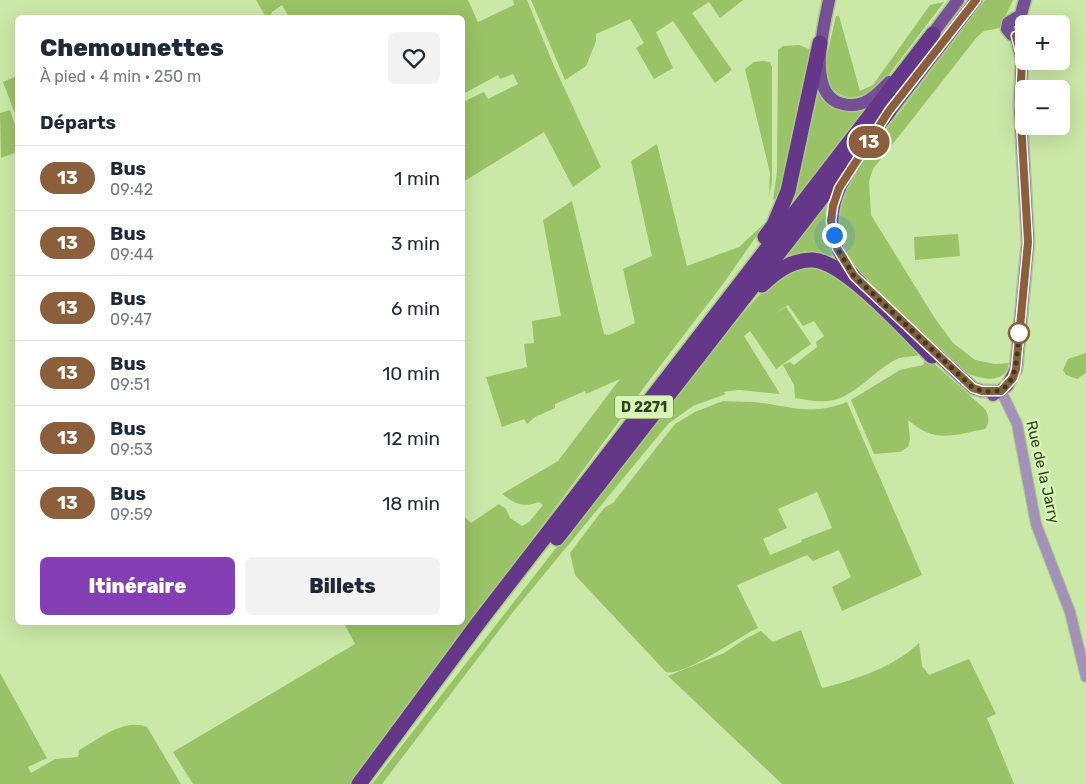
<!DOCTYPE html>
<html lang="fr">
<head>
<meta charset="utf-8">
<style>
	body { margin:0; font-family:Rubik,sans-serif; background:#f2f2f3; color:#1f2937; height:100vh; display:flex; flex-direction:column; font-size:19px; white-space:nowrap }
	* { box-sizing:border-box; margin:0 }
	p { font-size:16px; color:#747a83 }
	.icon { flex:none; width:28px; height:28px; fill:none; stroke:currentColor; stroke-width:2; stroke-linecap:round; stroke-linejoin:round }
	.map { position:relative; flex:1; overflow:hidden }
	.details { position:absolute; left:15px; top:15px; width:450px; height:610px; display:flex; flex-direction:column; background:#fff; border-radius:8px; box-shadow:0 5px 20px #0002 }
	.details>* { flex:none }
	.badge { padding:0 10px; border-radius:16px; font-size:18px; line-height:32px }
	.fabs { position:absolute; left:1015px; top:15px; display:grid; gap:10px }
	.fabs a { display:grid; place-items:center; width:55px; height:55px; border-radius:8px; background:#fff; box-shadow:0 5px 20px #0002; font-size:25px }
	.you { position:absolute; width:25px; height:25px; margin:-12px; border:4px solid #fff; border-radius:50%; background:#1a73e8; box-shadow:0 0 0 8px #1a73e833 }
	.map>.badge { position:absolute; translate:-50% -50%; box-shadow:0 0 0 2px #fff }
	h2 { padding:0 25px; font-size:19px; line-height:45px }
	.round { display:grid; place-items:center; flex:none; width:52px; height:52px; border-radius:8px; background:#f2f2f3 }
	.head { display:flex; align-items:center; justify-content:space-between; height:85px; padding:0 25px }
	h1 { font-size:24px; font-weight:800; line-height:38px }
	.button { display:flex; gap:10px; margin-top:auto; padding:10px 25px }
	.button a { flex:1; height:58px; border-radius:8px; background:#823eb2; color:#fff; font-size:20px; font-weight:800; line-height:58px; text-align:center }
	.button a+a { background:#f2f2f3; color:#1f2937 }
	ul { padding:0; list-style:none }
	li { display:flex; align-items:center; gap:15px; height:65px; padding:0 25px; border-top:1px solid #e0e1e3 }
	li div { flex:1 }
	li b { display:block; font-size:19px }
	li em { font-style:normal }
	li .badge { min-width:55px; font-weight:700; text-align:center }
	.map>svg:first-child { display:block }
</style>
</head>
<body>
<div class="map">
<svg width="1086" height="784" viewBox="0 0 1086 784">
	<rect width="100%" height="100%" fill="#cae8a7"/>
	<g fill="#9ac266" fill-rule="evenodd">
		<path d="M256,0H468L478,22L514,5L513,0H527L554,66L601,167L573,187L544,132L463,182V102L484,92L488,99L518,84L513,74L500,79L498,75L463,94L462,18L289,17L282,5L272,12L270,17H266Z"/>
		<path d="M531,0H743L720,18L709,2L692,13L732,70L715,83L673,21L656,32L673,68L654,79L636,48L644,43L630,19L596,34V41L586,66L565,80Z"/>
		<path d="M985,0H1013L1000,28L984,31L977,37L873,169L869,182L871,215L934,317L953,343L975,360L995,364L1009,363C1005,387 977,378 962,371L851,266L840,246L837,201L845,184Z"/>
		<path d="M944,2L884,81C864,97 850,106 829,86L825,64L836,16H839L860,91L873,85L930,5Z"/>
		<path d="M799,45L809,49L813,55L779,197L773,200L777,172L778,50L783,46Z"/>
		<path d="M763,61L770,62L772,67V182L769,196L770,173L745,69L754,62Z"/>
		<path d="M817,74L821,90L867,108L777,226Z"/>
		<path d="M17,76H18L17,119L3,82Z"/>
		<path d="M10,110L17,131V152L1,158L0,113Z"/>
		<path d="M657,144L687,266L739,247L767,221L723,284L654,374L351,784H193L173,752L355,644L344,623L462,622L463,515L471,523L499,504L506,509L510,518L522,526L529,522L543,505L539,502C523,508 515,504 502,494L558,461L620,379L586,394L585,391L555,404V408L535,417L527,424L524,419L502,427L486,377L527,367L524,344L534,343L532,321L561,316L543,220L572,201L604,334L609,335L635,323L623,269L652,256L631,161Z"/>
		<path d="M832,193L834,252L829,260L777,267Z"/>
		<path d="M958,234L960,256L915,260L914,237Z"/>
		<path d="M811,265L841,278L920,347L921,354C913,358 904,355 895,360C874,371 857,394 834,400C821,403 807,400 795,398L794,385L783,365L790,362L794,365L817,347L816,342L824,336L814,321L803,326L788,305L773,315L786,307L811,344L776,369L750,331L744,336L780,394L739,390L723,392L726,394L693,406L668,424L513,612L382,784H372L673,398L745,311L770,283L782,274Z"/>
		<path d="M1086,353V373L1077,379L1066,375L1063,370L1068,359Z"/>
		<path d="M930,360L985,409C989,416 990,423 985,429C952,435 936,444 908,420L910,439L908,447L900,452L874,454L851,400L900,370L923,365L925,361Z"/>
		<path d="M723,401C736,402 750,401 763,403C796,408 814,415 847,402L922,575L842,611L832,587L851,577L839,550L813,561L807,555L737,585L758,628C738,637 686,676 666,672L575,575L570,553L604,508L613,503L675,424L695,412ZM817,492L832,528L801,540L802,542L770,555L763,539L787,528L778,509Z"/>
		<path d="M801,630L822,688C855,680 894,667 919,643L922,666L929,675L969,659L996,714L987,718L1014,784H782L668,676L724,653L745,639L761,631L773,642Z"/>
		<path d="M0,673L47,758L28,767L31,773L55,759L78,757L79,750C99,739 124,718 147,727L181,784H0Z"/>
	</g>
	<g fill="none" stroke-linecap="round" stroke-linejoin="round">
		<g stroke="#acc68d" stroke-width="12">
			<path id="minor" d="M1001,391L1017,424L1036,524L1070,612L1086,677"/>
		</g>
		<g stroke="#acc68d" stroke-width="15">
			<g id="major">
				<path d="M829,0C824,26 805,96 843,104C863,109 876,96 889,82"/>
				<path d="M1020,18L1025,0"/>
				<path d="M1022,35H1012L1007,29L1008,23L1018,17L1026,24"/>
				<path d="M928,40L958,0"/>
				<path d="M885,118L976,0"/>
				<path d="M849,172C824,210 827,250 861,282"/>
				<path d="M928,346L973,388L982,391H1001"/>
				<path d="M993,395L1007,386L1016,369L1028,242L1020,105L1022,60L1016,36"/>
			</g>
		</g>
		<g stroke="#acc68d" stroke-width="18">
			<g id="highway">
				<path d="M765,237L774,225L788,191L820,43"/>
				<path d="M762,285C775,272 793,259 813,260C846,262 907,332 932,356"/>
				<path d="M557,538L889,111"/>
				<path d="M359,784L479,622L933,34"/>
			</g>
		</g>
		<use href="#minor" stroke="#a491b7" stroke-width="10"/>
		<use href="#major" stroke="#765095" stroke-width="12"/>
		<use href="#highway" stroke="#653788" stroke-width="15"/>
	</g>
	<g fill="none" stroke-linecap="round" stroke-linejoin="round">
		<g stroke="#fff" stroke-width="11">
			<path id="line" d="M976,0L889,111L839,188L833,206L831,221L837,248L854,276L973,388L982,391H1001L1013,378L1016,369L1028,242L1020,105L1022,60L1016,36L1024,33"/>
		</g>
		<use href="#line" stroke="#8b5e3c" stroke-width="8"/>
		<path stroke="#333f25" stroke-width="5" stroke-dasharray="0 9" d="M834,235L837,248L854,276L973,388C1019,404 1016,363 1019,331V333"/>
	</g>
	<circle fill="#fff" stroke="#8b5e3c" stroke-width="2.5" cx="1019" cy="333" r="10"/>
	<g text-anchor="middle" stroke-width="5" stroke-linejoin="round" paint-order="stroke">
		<rect fill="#d7f5b4" stroke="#647650" stroke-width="1" x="615" y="395.5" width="58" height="23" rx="4"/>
		<g font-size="14" font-weight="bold" fill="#333f25">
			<text x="644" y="412">D 2271</text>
		</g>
		<g font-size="15" fill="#333f25" stroke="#d7f5b4">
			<text transform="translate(1043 472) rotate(77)" y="5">Rue de la Jarry</text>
		</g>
	</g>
</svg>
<div class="fabs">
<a>+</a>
<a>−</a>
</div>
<div class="you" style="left:834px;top:235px"></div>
<b class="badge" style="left:869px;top:142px;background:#8b5e3c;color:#fff">13</b>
<section class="details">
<div class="head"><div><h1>Chemounettes</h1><p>À pied · 4 min · 250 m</p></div><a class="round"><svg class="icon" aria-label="heart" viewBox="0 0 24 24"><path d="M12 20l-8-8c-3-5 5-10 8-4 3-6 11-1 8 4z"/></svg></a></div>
<h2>Départs</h2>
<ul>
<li><span class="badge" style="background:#8b5e3c;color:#fff">13</span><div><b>Bus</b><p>09:42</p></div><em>1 min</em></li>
<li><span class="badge" style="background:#8b5e3c;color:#fff">13</span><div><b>Bus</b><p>09:44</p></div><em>3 min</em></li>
<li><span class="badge" style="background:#8b5e3c;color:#fff">13</span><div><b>Bus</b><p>09:47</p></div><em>6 min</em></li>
<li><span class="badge" style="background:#8b5e3c;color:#fff">13</span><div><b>Bus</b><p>09:51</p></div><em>10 min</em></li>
<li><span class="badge" style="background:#8b5e3c;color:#fff">13</span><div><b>Bus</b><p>09:53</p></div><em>12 min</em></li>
<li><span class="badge" style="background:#8b5e3c;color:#fff">13</span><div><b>Bus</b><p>09:59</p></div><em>18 min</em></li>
</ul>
<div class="button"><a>Itinéraire</a><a>Billets</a></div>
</section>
</div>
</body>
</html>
